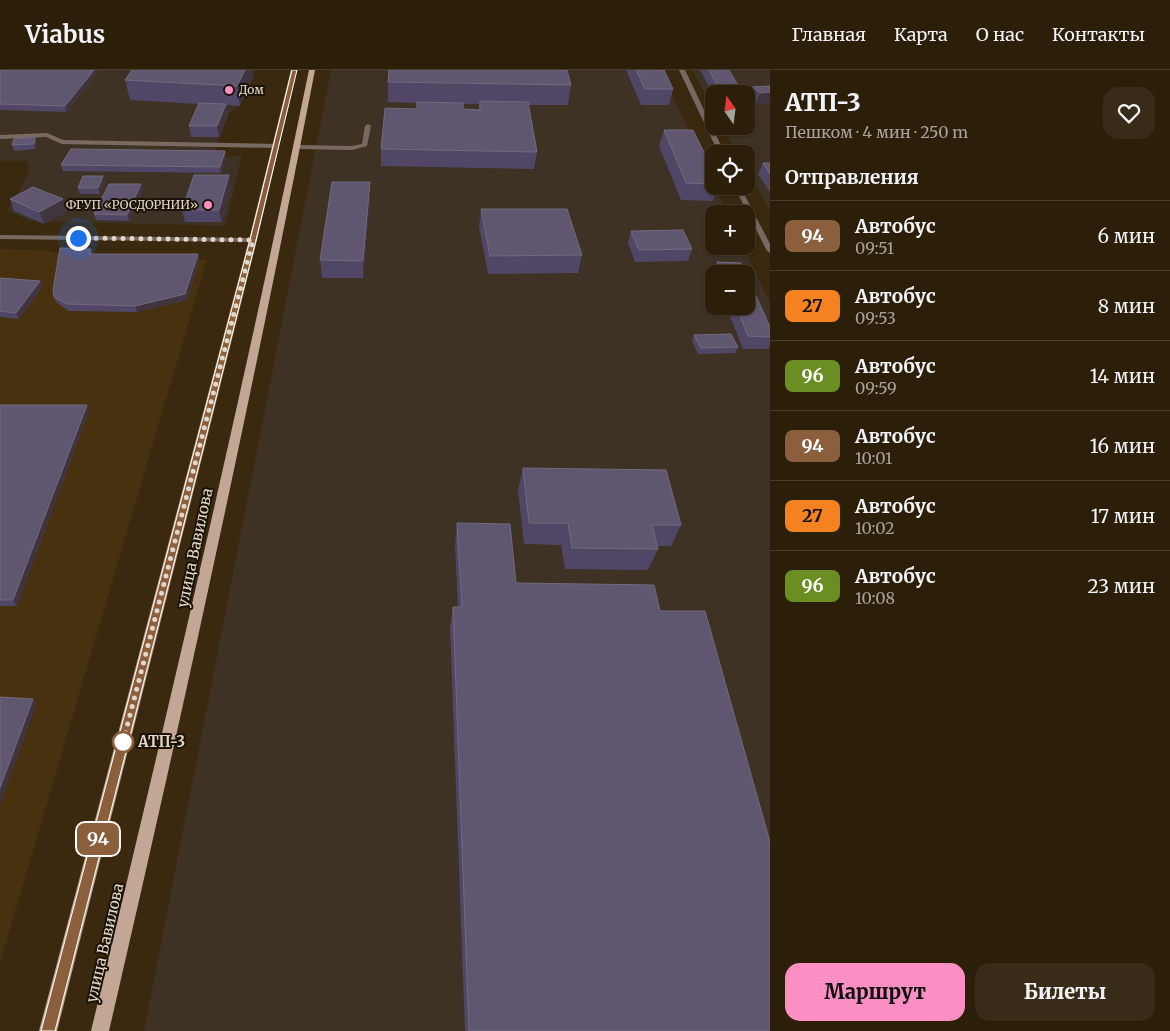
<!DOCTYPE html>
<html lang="ru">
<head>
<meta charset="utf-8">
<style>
	body { margin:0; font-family:Merriweather,serif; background:#382c18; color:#f1f3f6; height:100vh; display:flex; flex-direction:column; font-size:19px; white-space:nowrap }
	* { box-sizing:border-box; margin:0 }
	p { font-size:16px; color:#a6a29c }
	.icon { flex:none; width:28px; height:28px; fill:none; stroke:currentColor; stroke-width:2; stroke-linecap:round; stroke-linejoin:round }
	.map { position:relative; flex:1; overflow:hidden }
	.side { display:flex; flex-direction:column; background:#2c1f0a; width:400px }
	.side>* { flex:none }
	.badge { padding:0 10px; border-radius:8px; font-size:18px; line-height:32px }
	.needle { width:32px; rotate:346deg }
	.buttons { position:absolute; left:705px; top:15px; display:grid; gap:10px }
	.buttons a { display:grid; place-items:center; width:50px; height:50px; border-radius:10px; background:#2c1f0a; box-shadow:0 1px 4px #0004,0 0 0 1px #483d2b; font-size:25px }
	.you { position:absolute; width:25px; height:25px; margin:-12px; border:4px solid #fff; border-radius:50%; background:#1a73e8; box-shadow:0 0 0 8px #1a73e833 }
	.map>.badge { position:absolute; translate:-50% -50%; box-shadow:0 0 0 2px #fff }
	h2 { padding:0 15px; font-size:19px; line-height:45px }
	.round { display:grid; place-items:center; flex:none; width:52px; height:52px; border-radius:15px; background:#382c18 }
	.head { display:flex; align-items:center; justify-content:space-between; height:85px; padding:0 15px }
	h1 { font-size:24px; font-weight:800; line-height:38px }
	.button { display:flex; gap:10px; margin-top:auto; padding:10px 15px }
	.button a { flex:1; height:58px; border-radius:15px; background:#fb8fc4; color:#111; font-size:20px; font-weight:800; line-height:58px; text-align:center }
	.button a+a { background:#382c18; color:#f1f3f6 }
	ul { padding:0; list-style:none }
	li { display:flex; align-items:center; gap:15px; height:70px; padding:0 15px; border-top:1px solid #483d2b }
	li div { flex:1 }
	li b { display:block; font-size:19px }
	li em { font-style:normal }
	li .badge { min-width:55px; font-weight:700; text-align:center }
	header { display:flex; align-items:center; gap:30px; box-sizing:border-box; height:70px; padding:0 25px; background:#2c1f0a; border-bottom:1px solid #483d2b }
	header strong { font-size:24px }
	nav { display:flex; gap:28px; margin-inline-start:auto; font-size:18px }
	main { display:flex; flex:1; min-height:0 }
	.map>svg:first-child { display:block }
</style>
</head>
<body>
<header>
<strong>Viabus</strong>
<nav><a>Главная</a><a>Карта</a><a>О нас</a><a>Контакты</a></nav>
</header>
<main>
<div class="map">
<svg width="770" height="961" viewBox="0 0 770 961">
	<rect width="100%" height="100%" fill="#3a290e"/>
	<path fill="#47310e" d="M0,179L38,180L62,184L207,190L0,893Z"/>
	<g fill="#3d3223" fill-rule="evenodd">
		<path d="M0,0H255L240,36L229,43L215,78L226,87L242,86L225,156L29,151L8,140L29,102L28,91H0Z"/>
		<path d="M331,0H661L714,116L728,144H714V176H743L770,233V961H144ZM714,204H746V236H714Z"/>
		<path d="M692,0H770V141L746,98V84H738L723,56H746V24H714V40Z"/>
	</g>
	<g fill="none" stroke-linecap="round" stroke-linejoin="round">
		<g fill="#786a62" fill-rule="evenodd">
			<path d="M368,54L371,56L367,76L352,80L297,79L294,77L297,75L352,76L362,74L365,56Z"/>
			<path d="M47,63L63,70L276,74L279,76L276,78L62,74L46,67L0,69V65Z"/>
		</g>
		<g fill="#786a62" fill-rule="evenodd">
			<path d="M679,0H685L725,84H719Z"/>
			<path d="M734,116H740L770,174V183L767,181Z"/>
			<path d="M0,165L253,168L256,170L253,172L0,169Z"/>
		</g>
		<g fill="#c3a796" fill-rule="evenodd">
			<path d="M291,0H297L257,170L57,961H39L249,170Z"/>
			<path d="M309,0H315C253,322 183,642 109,961H91C168,642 243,322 309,0Z"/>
		</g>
	</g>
	<g fill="#4f4765" fill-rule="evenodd">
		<path d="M0,0H99L66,42L0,40Z"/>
		<path d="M626,0H664L673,19L669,35H641Z"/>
		<path d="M700,0H729L743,24H714V26Z"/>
		<path d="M254,5L240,36L227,35L228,45L219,67H191L189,56L199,34L130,30L125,10Z"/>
		<path d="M388,12L571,15L568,35H528L537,82L534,99L381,96V79L417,39V33L388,32ZM463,34H479V40L463,39Z"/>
		<path d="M770,16V33L756,34L748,28L752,17Z"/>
		<path d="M664,60L714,103V116H718L713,131L681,130L659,76Z"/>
		<path d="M35,67L37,73L36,79L14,81L12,75Z"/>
		<path d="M225,81L226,87L221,103L63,101L61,95Z"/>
		<path d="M763,93H770V121H769L758,104Z"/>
		<path d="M105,112L100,124H80L78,118Z"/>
		<path d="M141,114L143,120L129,151L96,150L94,144Z"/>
		<path d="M231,117L222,152H185L182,140Z"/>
		<path d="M10,129L67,141L44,154L14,141Z"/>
		<path d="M370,129L363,208H322L320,190Z"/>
		<path d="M481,139L582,185L578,203L488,204L479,157Z"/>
		<path d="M631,161L692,179L688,191L635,192L628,173Z"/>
		<path d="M91,179L92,184H198L199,191L187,230L137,242L69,241L57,233L54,227Z"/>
		<path d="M717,192L741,193L770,257V276L768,279H743L726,236H746V204H714V206L713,204Z"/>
		<path d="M0,208L40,211L42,217L19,249L0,247Z"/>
		<path d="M694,265L738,277L735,283L698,284L692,271Z"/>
		<path d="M0,335L89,341L17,536H0Z"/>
		<path d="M523,398L681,455L671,476H657L658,479L648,500L565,499L561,475L524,474L518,420Z"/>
		<path d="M457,453L516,513L660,541L770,961H465L450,557L453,537H458L455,475Z"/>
	</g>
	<g fill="#40343e">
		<path d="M94,0H99L66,42L65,36Z"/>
		<path d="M245,0H253L254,5L240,36L237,16Z"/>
		<path d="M770,22V33L756,34L760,23Z"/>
		<path d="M226,34L228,45L219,67L217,56Z"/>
		<path d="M35,67L37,73L36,79L34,74Z"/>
		<path d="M225,81L226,87L221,103L220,97Z"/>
		<path d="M229,105L231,117L222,152L219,140Z"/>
		<path d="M103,106L105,112L100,124L98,118Z"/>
		<path d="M370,112V129L363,208V191Z"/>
		<path d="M141,114L143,120L129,151L127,145Z"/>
		<path d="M63,129L67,141L44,154L39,142Z"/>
		<path d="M198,184L199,191L187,230L137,242L135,236Z"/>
		<path d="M40,211L42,217L19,249L16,243Z"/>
		<path d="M87,335L89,341L17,536L13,530Z"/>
		<path d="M33,629L37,634L0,735V718Z"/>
	</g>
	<g fill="#5f5670" stroke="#736a7e">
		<path d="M0,0H94L65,36L0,34Z"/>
		<path d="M132,0H245L237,16L125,10Z"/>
		<path d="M389,0H567L571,15L388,12Z"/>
		<path d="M636,0H664L673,19H645Z"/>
		<path d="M709,0H729L743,24H722Z"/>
		<path d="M770,16V22L760,23L752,17Z"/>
		<path d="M480,31L528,32L537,82L381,79L385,38L417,39V32L463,33V39L480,40Z"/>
		<path d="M199,33L226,34L217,56H189Z"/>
		<path d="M664,60H693L714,103V114L686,113Z"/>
		<path d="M35,67L34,74L12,75L14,69Z"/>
		<path d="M71,79L225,81L220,97L61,95Z"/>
		<path d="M763,93H770V104Z"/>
		<path d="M194,105H229L219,140H182Z"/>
		<path d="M83,106H103L98,118H78Z"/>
		<path d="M332,112H370L363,191L320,190Z"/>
		<path d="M109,114H141L127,145L94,144Z"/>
		<path d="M33,117L63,129L39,142L10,129Z"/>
		<path d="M481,139H567L582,185L490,186Z"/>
		<path d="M683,160L692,179L639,180L631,161Z"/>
		<path d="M60,178L91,179L89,184H198L185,224L135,236L67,234L54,227L53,220Z"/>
		<path d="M717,192L741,193L770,257V267L748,266L736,236H746V204H722Z"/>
		<path d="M0,208L40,211L16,243L0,241Z"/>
		<path d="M731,264L738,277L701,278L694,265Z"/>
		<path d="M0,335H87L13,530H0Z"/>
		<path d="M523,398L666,400L681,455H652L658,479L572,478L568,453H529Z"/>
		<path d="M457,453L510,454L516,513L654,515L660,541H705L770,772V961H469L453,537H462Z"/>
		<path d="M0,627L33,629L0,718Z"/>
	</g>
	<path fill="#8b5e3c" stroke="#fff" d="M292,0H297L256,170L55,961H41L250,170Z"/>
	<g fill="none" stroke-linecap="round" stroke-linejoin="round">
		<path stroke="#e2d7c8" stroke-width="5" stroke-dasharray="0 9" d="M78,168L253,170L123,672"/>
	</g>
	<g fill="#fb8fc4" stroke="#1b1308" stroke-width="2">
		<circle cx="229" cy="20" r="5"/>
		<circle cx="208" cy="135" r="5"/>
	</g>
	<circle fill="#fff" stroke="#8b5e3c" stroke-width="2.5" cx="123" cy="672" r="10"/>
	<g text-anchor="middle" stroke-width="4" stroke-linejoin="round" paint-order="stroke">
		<g font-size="12" fill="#e2d7c8" stroke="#1b1308" text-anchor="start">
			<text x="239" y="24">Дом</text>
			<text x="198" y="139" text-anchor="end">ФГУП «РОСДОРНИИ»</text>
		</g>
		<g font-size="15" fill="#e2d7c8" stroke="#1b1308">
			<text transform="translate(195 478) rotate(-78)" y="5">улица Вавилова</text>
			<text transform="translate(105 873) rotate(-77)" y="5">улица Вавилова</text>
		</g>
		<g font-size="15" font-weight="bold" fill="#e2d7c8" stroke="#1b1308" text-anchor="start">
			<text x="138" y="677">АТП-3</text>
		</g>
	</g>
</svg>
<div class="buttons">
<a><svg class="needle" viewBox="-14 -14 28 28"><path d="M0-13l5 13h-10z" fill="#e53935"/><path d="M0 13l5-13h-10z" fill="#a6a29c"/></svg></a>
<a><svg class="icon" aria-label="locate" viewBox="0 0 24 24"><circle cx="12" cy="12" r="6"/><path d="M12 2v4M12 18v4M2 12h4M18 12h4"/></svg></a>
<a>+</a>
<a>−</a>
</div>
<div class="you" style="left:78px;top:168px"></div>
<b class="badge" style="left:98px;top:769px;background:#8b5e3c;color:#fff">94</b>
</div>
<section class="side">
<div class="head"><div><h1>АТП-3</h1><p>Пешком · 4 мин · 250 m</p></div><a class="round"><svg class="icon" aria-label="heart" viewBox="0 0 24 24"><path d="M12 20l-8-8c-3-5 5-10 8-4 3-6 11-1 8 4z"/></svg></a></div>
<h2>Отправления</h2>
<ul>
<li><span class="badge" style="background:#8b5e3c;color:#fff">94</span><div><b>Автобус</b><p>09:51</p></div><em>6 мин</em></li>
<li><span class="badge" style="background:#f58220;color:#111">27</span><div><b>Автобус</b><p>09:53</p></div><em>8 мин</em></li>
<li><span class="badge" style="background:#6b8e23;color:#fff">96</span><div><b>Автобус</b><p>09:59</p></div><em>14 мин</em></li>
<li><span class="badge" style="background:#8b5e3c;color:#fff">94</span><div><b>Автобус</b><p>10:01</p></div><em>16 мин</em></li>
<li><span class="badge" style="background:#f58220;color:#111">27</span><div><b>Автобус</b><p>10:02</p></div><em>17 мин</em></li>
<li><span class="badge" style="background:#6b8e23;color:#fff">96</span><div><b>Автобус</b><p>10:08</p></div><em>23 мин</em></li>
</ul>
<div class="button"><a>Маршрут</a><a>Билеты</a></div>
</section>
</main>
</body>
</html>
